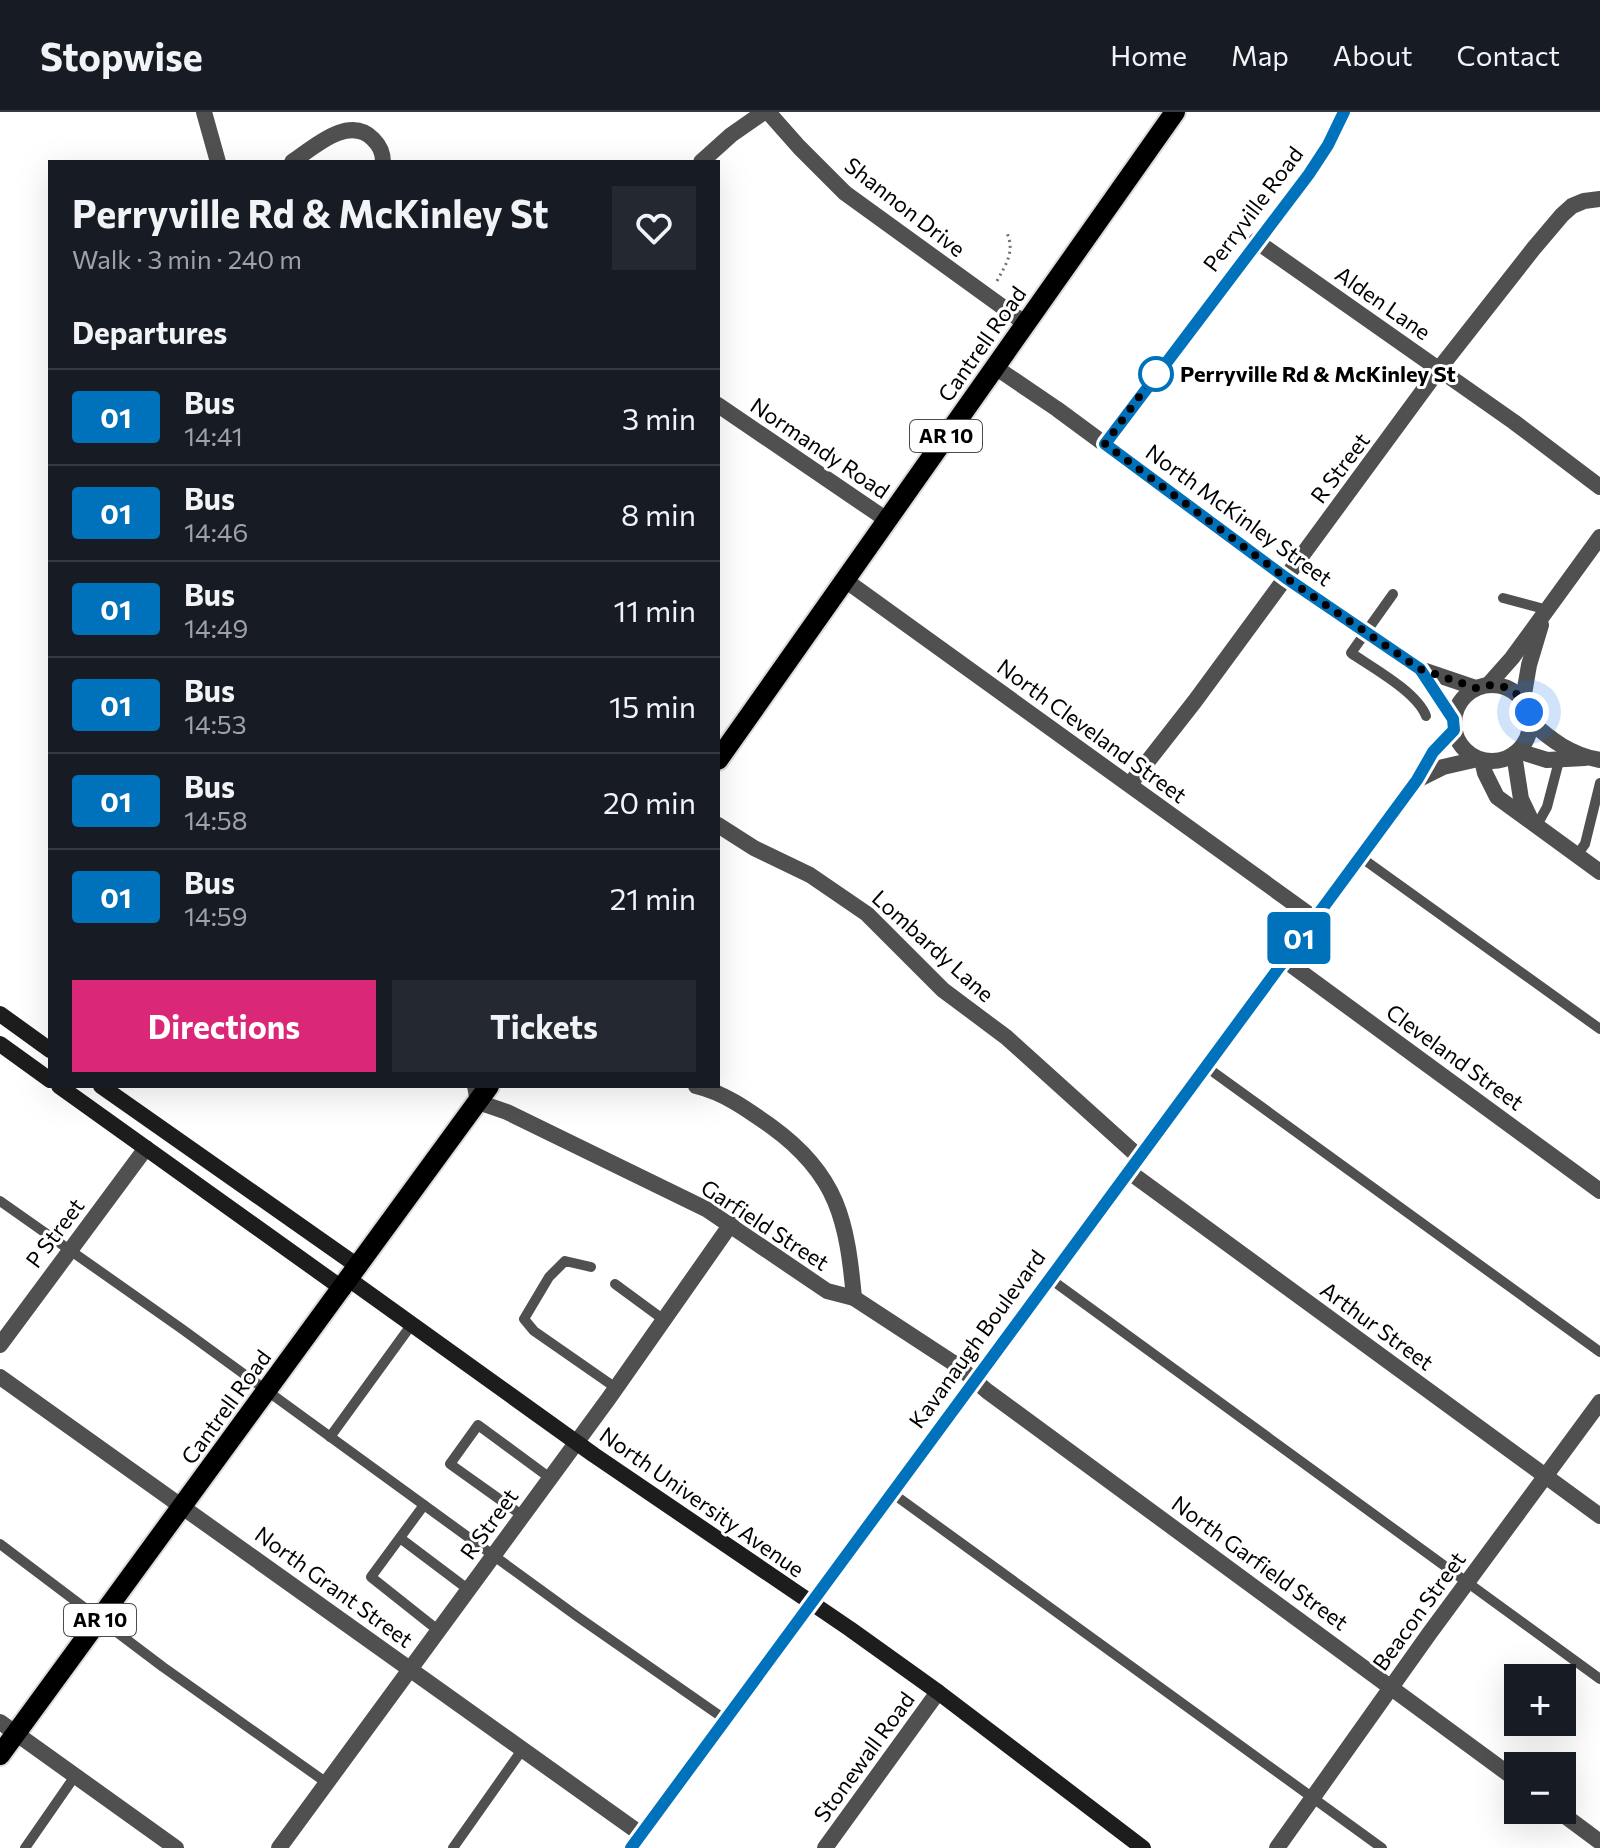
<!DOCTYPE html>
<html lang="en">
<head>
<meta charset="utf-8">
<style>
	body { margin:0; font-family:Commissioner,sans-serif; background:#242831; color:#f1f3f6; height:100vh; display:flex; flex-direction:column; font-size:30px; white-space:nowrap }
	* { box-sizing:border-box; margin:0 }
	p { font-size:26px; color:#9ea1a6 }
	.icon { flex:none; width:44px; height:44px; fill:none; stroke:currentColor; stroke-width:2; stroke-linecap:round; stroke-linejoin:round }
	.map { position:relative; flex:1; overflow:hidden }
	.side { position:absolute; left:48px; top:48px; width:672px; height:928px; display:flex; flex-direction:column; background:#171b24; border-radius:0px; box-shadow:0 8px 32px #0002 }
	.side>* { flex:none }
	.badge { padding:0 16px; border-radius:6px; font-size:28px; line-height:52px }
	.buttons { position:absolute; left:1504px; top:1552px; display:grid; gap:16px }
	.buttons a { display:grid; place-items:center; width:72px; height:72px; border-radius:0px; background:#171b24; box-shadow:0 8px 32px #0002; font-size:40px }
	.you { position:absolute; width:40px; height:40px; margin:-20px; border:6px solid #fff; border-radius:50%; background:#1a73e8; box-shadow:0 0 0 12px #1a73e833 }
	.map>.badge { position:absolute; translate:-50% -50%; box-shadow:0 0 0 4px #fff }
	h2 { padding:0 24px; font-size:30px; line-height:72px }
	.round { display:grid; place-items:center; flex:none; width:84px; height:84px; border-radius:0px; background:#242831 }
	.headline { display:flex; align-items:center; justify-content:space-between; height:136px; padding:0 24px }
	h1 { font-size:38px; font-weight:700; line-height:60px }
	.primary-button { display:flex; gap:16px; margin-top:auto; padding:16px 24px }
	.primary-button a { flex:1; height:92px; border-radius:0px; background:#db2777; color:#fff; font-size:32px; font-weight:700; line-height:92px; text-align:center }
	.primary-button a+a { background:#242831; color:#f1f3f6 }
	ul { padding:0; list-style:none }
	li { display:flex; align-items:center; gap:24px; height:96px; padding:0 24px; border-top:2px solid #363941 }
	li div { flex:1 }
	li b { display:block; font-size:30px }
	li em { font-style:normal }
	li .badge { min-width:88px; font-weight:700; text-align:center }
	header { display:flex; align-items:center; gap:48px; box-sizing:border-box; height:112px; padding:0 40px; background:#171b24; border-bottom:2px solid #363941 }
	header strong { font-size:38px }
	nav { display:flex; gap:44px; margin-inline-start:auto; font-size:28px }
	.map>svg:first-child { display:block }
</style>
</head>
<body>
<header>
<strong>Stopwise</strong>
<nav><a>Home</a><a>Map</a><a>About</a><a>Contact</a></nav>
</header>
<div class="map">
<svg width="1600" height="1736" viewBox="0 0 1600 1736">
	<rect width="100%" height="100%" fill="#fff"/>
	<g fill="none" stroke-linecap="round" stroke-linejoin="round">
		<g stroke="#dbdbdb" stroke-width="24">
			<g id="primary">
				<path d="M718,648L1175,0"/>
				<path d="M0,1643L489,974"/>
			</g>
		</g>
		<path stroke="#727272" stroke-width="3" stroke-dasharray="2 4" stroke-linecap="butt" d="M997,169C1006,152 1015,140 1007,121"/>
		<g stroke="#505050" stroke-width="10">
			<path d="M1393,482L1351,541C1373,556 1417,580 1426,604"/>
			<path d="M1503,486L1548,498"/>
			<path d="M1537,713L1547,695L1559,649"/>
			<path d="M1577,743L1585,732L1600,671"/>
			<path d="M1359,744L1600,917"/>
			<path d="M1205,954L1600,1240"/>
			<path d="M0,1089L182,1217L578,1505L726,1608"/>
			<path d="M591,1155L565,1149L549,1165L524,1207L534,1219L616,1276"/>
			<path d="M1049,1166L1600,1567"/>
			<path d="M615,1172L664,1208"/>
			<path d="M330,1325L412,1212"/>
			<path d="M892,1381L1382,1736"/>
			<path d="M424,1393L371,1465L439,1519"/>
			<path d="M523,1404L450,1352L478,1313L550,1366"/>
			<path d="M400,1426L469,1478"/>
			<path d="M0,1432L163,1555L327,1671"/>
			<path d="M25,1736L75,1664"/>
			<path d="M453,1736L522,1638"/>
		</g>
		<g stroke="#505050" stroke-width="16">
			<path d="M204,0L218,50"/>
			<path d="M768,0L799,35L845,81L1026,212"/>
			<path d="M292,50C313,36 349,2 373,27C380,34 383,40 383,50"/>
			<path d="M701,50L731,23L764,0"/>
			<path d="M1256,129L1514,310L1600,375"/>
			<path d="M995,255L1057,297L1286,466L1420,557L1476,576"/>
			<path d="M718,293L887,408"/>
			<path d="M1105,332L1309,62L1328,33L1344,0"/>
			<path d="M845,468L1314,806"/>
			<path d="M1420,557L1453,607"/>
			<circle cx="1492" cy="611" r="38"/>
			<path d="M1488,573L1512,546L1600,425"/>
			<path d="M1523,588L1529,553L1541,513"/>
			<path d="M1530,609C1551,628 1571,643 1600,648"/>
			<path d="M1518,639L1547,648L1585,646"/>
			<path d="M1514,642L1521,687L1531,708"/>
			<path d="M1482,648L1485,661L1497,685L1600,760"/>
			<path d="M1417,668L1443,655L1478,647"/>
			<path d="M1417,668L1433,640L1454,618"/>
			<path d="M1130,672L1195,589L1439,257L1534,136L1562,103L1572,94L1584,89L1600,87"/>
			<path d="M718,713L754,736L810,763L867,802L943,878L1006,925L1138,1044"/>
			<path d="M1283,847L1600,1079"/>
			<path d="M475,974L478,990L507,1000L706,1097L827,1179L854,1186L958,1254L987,1279L1518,1669"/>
			<path d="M696,974C725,981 748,998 772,1015C838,1063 847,1109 854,1186"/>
			<path d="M1128,1059L1600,1404"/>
			<path d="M0,1233L146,1036"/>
			<path d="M0,1265L641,1722"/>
			<path d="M0,1610L176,1736"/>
			<path d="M1557,1698L1600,1730"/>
			<path d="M279,1736L609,1286L731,1112"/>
			<path d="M825,1736L938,1580"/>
			<path d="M1277,1736L1429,1522L1600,1290"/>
		</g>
		<g stroke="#1d1d1d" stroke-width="16">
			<path d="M0,902L50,938"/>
			<path d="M0,932L50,968"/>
			<path d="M59,974L343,1177"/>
			<path d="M101,974L359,1155"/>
			<path d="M350,1168L594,1343L850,1517L938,1580L1143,1736"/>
			<path d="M631,1736L1417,668"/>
		</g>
		<use href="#primary" stroke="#000" stroke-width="20"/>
	</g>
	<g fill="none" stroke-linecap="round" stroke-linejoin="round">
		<g stroke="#fff" stroke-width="18">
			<path id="line" d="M631,1736L1417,668L1433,640L1454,618L1453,607L1420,557L1286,466L1105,332L1309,62L1328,33L1344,0"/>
		</g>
		<use href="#line" stroke="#0072bc" stroke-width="12"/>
		<path stroke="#000" stroke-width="8" stroke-dasharray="0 14.4" d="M1156,262L1160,256L1105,332L1286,466L1420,557L1476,576L1488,573L1502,574L1513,579L1523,588L1529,600"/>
	</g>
	<circle fill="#fff" stroke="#0072bc" stroke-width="4" cx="1156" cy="262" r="16"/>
	<g text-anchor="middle" stroke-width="6" stroke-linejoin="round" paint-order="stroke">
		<g fill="#fff" stroke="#4c4c4c" stroke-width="2">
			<rect x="910" y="308" width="72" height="32" rx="6"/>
			<rect x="64" y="1492" width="72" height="32" rx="6"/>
		</g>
		<g font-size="20" font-weight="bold" fill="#000">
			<text x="946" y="331">AR 10</text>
			<text x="100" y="1515">AR 10</text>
		</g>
		<g font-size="22" fill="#000" stroke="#fff">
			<text transform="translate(905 95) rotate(38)" y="8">Shannon Drive</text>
			<text transform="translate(1253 97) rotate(-53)" y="8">Perryville Road</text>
			<text transform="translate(1383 191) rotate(35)" y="8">Alden Lane</text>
			<text transform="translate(982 232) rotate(-55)" y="8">Cantrell Road</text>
			<text transform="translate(820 336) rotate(34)" y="8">Normandy Road</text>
			<text transform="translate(1340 356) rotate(-53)" y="8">R Street</text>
			<text transform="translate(1239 403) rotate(36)" y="8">North McKinley Street</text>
			<text transform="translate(1092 619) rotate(36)" y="8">North Cleveland Street</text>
			<text transform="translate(933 834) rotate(42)" y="8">Lombardy Lane</text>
			<text transform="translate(1455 945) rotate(36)" y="8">Cleveland Street</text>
			<text transform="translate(765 1113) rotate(33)" y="8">Garfield Street</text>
			<text transform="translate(55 1121) rotate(-53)" y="8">P Street</text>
			<text transform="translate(1377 1214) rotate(36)" y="8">Arthur Street</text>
			<text transform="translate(977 1227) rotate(-54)" y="8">Kavanaugh Boulevard</text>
			<text transform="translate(226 1295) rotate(-54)" y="8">Cantrell Road</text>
			<text transform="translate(702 1390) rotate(35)" y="8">North University Avenue</text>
			<text transform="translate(489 1412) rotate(-54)" y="8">R Street</text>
			<text transform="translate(1260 1451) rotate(36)" y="8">North Garfield Street</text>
			<text transform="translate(334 1475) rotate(36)" y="8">North Grant Street</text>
			<text transform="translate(1419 1499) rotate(-54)" y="8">Beacon Street</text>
			<text transform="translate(864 1645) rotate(-54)" y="8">Stonewall Road</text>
		</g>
		<g font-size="22" font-weight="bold" fill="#000" stroke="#fff" text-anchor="start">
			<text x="1180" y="270">Perryville Rd &amp; McKinley St</text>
		</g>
	</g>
</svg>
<div class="buttons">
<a>+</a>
<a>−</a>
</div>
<div class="you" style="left:1529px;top:600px"></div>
<b class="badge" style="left:1299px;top:826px;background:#0072bc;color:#fff">01</b>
<section class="side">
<div class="headline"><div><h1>Perryville Rd &amp; McKinley St</h1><p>Walk · 3 min · 240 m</p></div><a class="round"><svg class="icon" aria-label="heart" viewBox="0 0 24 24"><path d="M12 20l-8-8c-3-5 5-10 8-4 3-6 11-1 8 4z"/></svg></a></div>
<h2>Departures</h2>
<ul>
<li><span class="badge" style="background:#0072bc;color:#fff">01</span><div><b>Bus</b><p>14:41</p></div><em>3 min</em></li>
<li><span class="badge" style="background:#0072bc;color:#fff">01</span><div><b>Bus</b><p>14:46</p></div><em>8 min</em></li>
<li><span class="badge" style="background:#0072bc;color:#fff">01</span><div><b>Bus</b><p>14:49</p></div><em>11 min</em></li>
<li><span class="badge" style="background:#0072bc;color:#fff">01</span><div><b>Bus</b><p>14:53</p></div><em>15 min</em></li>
<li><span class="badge" style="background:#0072bc;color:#fff">01</span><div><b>Bus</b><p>14:58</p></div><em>20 min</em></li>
<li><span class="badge" style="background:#0072bc;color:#fff">01</span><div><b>Bus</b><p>14:59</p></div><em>21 min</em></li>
</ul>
<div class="primary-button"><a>Directions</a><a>Tickets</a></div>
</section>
</div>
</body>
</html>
